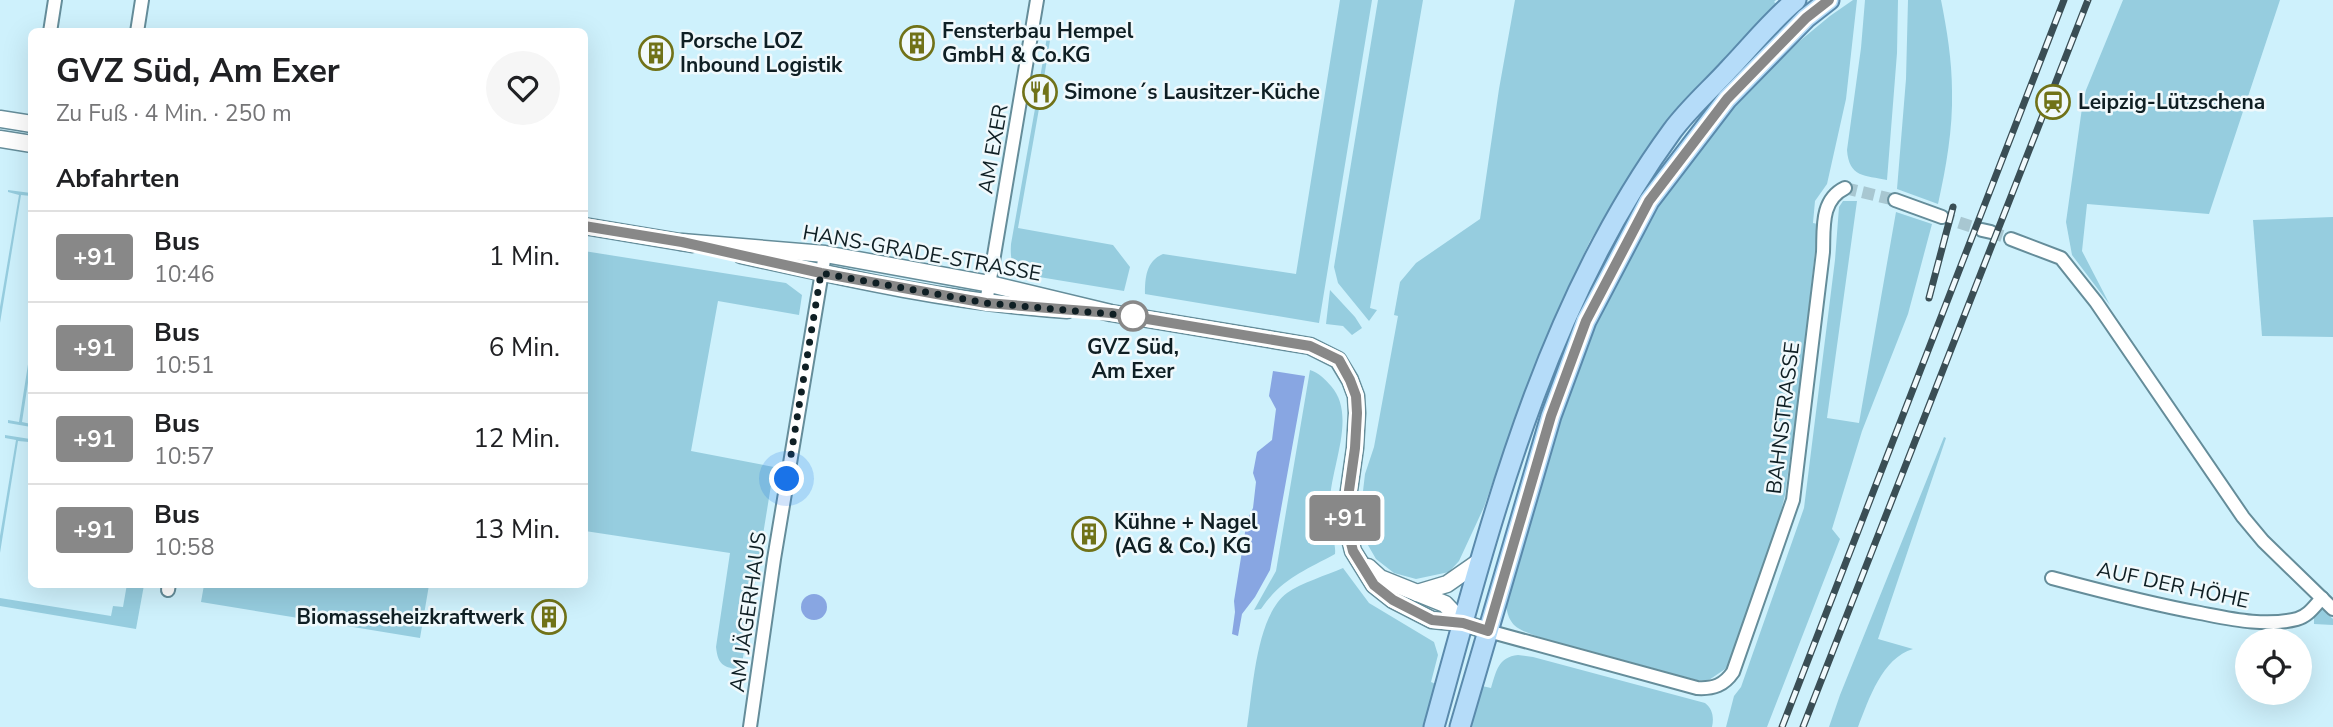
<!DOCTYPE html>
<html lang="de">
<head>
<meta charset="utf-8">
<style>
	body { margin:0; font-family:"Nunito Sans",sans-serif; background:#f6f6f6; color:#202124; height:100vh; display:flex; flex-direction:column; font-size:26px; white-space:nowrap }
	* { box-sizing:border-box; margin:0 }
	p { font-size:23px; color:#757577 }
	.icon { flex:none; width:38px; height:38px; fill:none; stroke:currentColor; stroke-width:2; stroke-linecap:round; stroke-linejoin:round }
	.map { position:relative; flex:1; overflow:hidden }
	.drawer { position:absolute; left:28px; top:28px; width:560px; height:560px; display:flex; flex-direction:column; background:#fff; border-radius:10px; box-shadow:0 7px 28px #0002 }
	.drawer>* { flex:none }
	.badge { padding:0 14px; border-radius:5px; font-size:24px; line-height:46px }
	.buttons { position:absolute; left:2235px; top:628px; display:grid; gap:14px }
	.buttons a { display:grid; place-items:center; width:77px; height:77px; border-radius:50%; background:#fff; box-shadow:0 7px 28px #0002; font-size:35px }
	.you { position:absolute; width:35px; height:35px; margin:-18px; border:5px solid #fff; border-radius:50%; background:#1a73e8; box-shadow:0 0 0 10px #1a73e833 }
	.map>.badge { position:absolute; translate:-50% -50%; box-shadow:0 0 0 4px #fff }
	h2 { padding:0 28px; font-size:26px; line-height:63px }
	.round { display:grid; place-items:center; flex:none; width:74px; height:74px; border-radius:37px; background:#f6f6f6 }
	.head { display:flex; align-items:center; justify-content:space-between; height:119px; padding:0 28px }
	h1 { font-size:33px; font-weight:700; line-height:52px }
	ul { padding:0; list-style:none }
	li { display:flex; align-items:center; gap:21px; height:91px; padding:0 28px; border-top:2px solid #e0e0e0 }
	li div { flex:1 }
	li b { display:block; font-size:26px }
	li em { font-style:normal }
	li .badge { min-width:77px; font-weight:700; text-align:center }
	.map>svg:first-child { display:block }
</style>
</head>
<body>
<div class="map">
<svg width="2333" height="727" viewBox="0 0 2333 727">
	<rect width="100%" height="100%" fill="#cef1fc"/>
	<g fill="#96cddf">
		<path d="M1340,0H1372L1319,323L1145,294C1145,278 1146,261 1163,254L1296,274Z"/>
		<path d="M1378,0H1423L1370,308L1377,310L1369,321L1338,283L1334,267Z"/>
		<path d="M1515,0H1776L1774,2L1777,4L1699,84L1637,164L1590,241L1550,327L1516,415L1484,507L1459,561L1449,572L1416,579L1394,573L1376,559L1365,540L1360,517L1365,474L1374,447L1398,316L1394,315L1400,282L1416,263L1480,219L1499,89Z"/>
		<path d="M1853,0H1857L1846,99L1827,184L1815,201L1813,223L1818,224L1802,371L1785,495L1777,527L1728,667L1709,680H1696L1542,638C1521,630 1509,629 1506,605L1548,455L1581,348L1640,228L1703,137L1760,74L1830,16Z"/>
		<path d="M1865,0H1898L1897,53L1887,180C1865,175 1849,178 1847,150L1861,48Z"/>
		<path d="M1908,0H1941C1947,30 1952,61 1952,91C1953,129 1946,168 1938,204L1897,189L1906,79Z"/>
		<path d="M2123,0H2280L2209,214L2087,204L2082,251L2110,305L2072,255L2066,222L2082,108L2086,90Z"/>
		<path d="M1050,28H1052L1044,78L1041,84H1039L1048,31Z"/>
		<path d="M1036,103H1040L1018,228L1113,245L1130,267L1124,291L1027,275C1012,268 1010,261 1011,244Z"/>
		<path d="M8,190L31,193V196L21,195L0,323V307L19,195L8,192Z"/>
		<path d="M1843,201H1857L1827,418L1859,423L1896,212L1932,224L1908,314L1862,431L1832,529L1840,539L1767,727H1726L1734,696L1741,687L1804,508L1835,260L1839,207Z"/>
		<path d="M2333,217V337L2262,336L2253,220Z"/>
		<path d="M584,251L786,283L802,295L799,315L718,301L691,451L774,467L741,670C724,667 718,666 716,647L730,553L585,531Z"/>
		<path d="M1330,290L1355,317L1362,328L1352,335L1343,326L1326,324Z"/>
		<path d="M31,345V363L22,422L31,424V427L8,423V420L19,422Z"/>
		<path d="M1310,370C1319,373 1325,379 1331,386C1357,415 1331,466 1330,501C1329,509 1329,519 1330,528C1332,537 1336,544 1335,554C1304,571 1281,579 1261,609L1254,610L1276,571Z"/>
		<path d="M5,435L30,439L29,442L18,441L0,553V536L16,440L5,438Z"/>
		<path d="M1944,437L1946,438L1878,639L1913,649C1882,658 1869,699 1858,727H1829L1840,695Z"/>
		<path d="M1343,568L1369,603L1434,642L1438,655L1431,682L1438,685L1427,727H1247C1253,690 1256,616 1287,593C1301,583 1327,575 1343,568Z"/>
		<path d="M127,584L144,585L136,629L0,606V598L111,616L113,606L123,607Z"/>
		<path d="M204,585V584L429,585L420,638L201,602Z"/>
		<path d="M2322,609L2333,619V625L2314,624V616Z"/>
		<path d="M1518,655L1533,657L1705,703C1713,709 1714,718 1712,727H1470L1482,686L1491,688C1496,672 1498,657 1518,655Z"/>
	</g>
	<g fill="#88a6e2">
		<path d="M1273,371L1305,376L1270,570L1255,597L1242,614L1238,636L1232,634L1235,612L1234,601L1247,520L1253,508L1256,482L1253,473L1257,452L1272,440L1276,409L1269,396Z"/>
		<circle cx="814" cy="607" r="13"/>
	</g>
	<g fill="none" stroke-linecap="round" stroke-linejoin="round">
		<g stroke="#a8c7d1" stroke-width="12" stroke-dasharray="12 6" stroke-linecap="butt">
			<path d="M1845,188L1895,200"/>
			<path d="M1942,217L1982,230"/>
			<path d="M1991,232L2011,239"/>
		</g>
		<g stroke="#658d9a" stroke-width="16">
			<g id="minor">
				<path d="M50,32L55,0"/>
				<path d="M137,32L142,0"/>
				<path d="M1895,200L1942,217"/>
				<path d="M1982,230L1991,232"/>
				<path d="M2011,239L2061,258L2096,302L2243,517L2263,541L2333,609"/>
				<path d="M986,303L1037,0"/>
				<path d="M2052,578C2101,591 2150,604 2200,613C2231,619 2265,627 2297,619C2308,616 2314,607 2322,598"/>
				<path d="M168,590L169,584"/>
				<path d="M1488,631L1697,688C1714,689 1724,685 1733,672L1793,500L1823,252C1824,229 1820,200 1845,188"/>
				<path d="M750,727L774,559L825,254"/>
			</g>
		</g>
		<g stroke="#658d9a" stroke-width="19">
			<g id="tertiary">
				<path d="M0,119L32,124"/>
				<path d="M0,139L32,144"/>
				<path d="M584,226L692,244"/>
				<path d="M682,242L825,254L990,284L1111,313L1310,346L1338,360L1350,380L1356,396L1357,413L1355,448L1345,519L1353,551L1374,585L1393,600L1432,620L1463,623L1488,631"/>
				<path d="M741,255C849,279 957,303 1067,310"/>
				<path d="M1368,567L1380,578L1445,604L1463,623"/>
				<path d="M1417,593L1447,584L1480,561"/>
			</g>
		</g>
		<g stroke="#5a8aac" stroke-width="23">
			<g id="primary">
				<path d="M1434,727C1491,521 1544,306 1672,131C1689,108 1711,89 1730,68C1751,46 1772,20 1796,0"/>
				<path d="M1460,727L1551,416L1586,321L1649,201L1727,99L1806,18L1829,0"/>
			</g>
		</g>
		<use href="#minor" stroke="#fff" stroke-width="12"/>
		<use href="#tertiary" stroke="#fff" stroke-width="16"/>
		<use href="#primary" stroke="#b5dcf9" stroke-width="19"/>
		<g stroke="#3a4e55" stroke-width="7">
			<g id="rail">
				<path d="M1929,298L1953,207"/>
				<path d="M1782,727L2064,0"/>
				<path d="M1803,727L2088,0"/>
			</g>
		</g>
		<use href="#rail" stroke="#f0f9fc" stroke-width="4.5" stroke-dasharray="13" stroke-linecap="butt"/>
	</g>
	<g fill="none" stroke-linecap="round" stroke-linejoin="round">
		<g stroke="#fff" stroke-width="16">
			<path id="line" d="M584,226L682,242L821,273L986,303L1111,313L1310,346L1339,360L1350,380L1356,396L1357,413L1355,448L1345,519L1353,551L1374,585L1393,600L1432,620L1463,623L1488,631L1551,416L1586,321L1649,201L1727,99L1806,18L1829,0"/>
		</g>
		<use href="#line" stroke="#888" stroke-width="10"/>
		<path stroke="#0f1f24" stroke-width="7" stroke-dasharray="0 12.6" d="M787,479L821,273L986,303L1133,316"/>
	</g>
	<defs>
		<g id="building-ring" transform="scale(1.75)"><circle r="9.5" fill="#f0f9fc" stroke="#707218" stroke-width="1.5"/><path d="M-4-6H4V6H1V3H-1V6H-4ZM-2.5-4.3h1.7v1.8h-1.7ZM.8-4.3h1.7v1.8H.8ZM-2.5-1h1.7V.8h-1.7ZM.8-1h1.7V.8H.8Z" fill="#707218"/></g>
		<g id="restaurant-ring" transform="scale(1.75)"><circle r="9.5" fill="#f0f9fc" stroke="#707218" stroke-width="1.5"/><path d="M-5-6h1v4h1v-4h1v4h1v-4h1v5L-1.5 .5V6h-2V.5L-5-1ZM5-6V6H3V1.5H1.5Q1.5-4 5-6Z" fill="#707218"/></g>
		<g id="station-ring" transform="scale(1.75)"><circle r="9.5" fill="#f0f9fc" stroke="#707218" stroke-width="1.5"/><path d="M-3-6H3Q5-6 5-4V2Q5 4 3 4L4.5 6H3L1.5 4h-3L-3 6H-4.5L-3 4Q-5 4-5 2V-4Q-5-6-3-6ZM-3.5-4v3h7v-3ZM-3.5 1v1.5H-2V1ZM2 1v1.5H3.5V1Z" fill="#707218"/></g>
	</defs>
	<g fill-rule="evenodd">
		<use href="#building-ring" x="917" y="43"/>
		<use href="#building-ring" x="656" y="53"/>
		<use href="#restaurant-ring" x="1040" y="92"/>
		<use href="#station-ring" x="2053" y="102"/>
		<use href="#building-ring" x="1089" y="534"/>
		<use href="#building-ring" x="549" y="617"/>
	</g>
	<circle fill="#fff" stroke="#888" stroke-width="3.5" cx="1133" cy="316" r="14"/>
	<g text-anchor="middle" stroke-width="5" stroke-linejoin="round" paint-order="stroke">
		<g font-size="21" font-weight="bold" fill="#0f1f24" stroke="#f0f9fc" text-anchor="start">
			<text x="942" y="38">Fensterbau Hempel<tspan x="942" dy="24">GmbH &amp; Co.KG</tspan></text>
			<text x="680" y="48">Porsche LOZ<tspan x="680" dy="24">Inbound Logistik</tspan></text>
			<text x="1064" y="99">Simone´s Lausitzer-Küche</text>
			<text x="2078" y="109">Leipzig-Lützschena</text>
			<text x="1114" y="529">Kühne + Nagel<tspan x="1114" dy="24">(AG &amp; Co.) KG</tspan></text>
			<text x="524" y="624" text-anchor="end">Biomasseheizkraftwerk</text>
		</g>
		<g font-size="21" fill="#0f1f24" stroke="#f0f9fc">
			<text transform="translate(993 149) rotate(-80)" y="7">AM EXER</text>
			<text transform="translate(922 253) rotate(10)" y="7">HANS-GRADE-STRASSE</text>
			<text transform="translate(1783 418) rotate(-83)" y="7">BAHNSTRASSE</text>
			<text transform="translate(2173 585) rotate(12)" y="7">AUF DER HÖHE</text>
			<text transform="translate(748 612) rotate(-82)" y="7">AM JÄGERHAUS</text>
		</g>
		<g font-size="21" font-weight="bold" fill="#0f1f24" stroke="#f0f9fc">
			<text x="1133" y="354">GVZ Süd,<tspan x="1133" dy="24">Am Exer</tspan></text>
		</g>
	</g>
</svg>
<div class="buttons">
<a><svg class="icon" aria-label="locate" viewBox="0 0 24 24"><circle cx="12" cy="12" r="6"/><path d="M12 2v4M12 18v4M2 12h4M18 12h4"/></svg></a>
</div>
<div class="you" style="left:787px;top:479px"></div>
<b class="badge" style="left:1345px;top:518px;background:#888;color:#fff">+91</b>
<section class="drawer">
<div class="head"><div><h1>GVZ Süd, Am Exer</h1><p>Zu Fuß · 4 Min. · 250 m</p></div><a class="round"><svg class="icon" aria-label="heart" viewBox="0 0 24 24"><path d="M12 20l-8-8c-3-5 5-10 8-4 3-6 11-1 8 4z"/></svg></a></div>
<h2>Abfahrten</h2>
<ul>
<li><span class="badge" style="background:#888;color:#fff">+91</span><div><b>Bus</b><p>10:46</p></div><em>1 Min.</em></li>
<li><span class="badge" style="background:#888;color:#fff">+91</span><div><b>Bus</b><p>10:51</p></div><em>6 Min.</em></li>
<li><span class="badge" style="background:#888;color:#fff">+91</span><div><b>Bus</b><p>10:57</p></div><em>12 Min.</em></li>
<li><span class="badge" style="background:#888;color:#fff">+91</span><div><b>Bus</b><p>10:58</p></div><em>13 Min.</em></li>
</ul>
</section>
</div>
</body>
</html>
